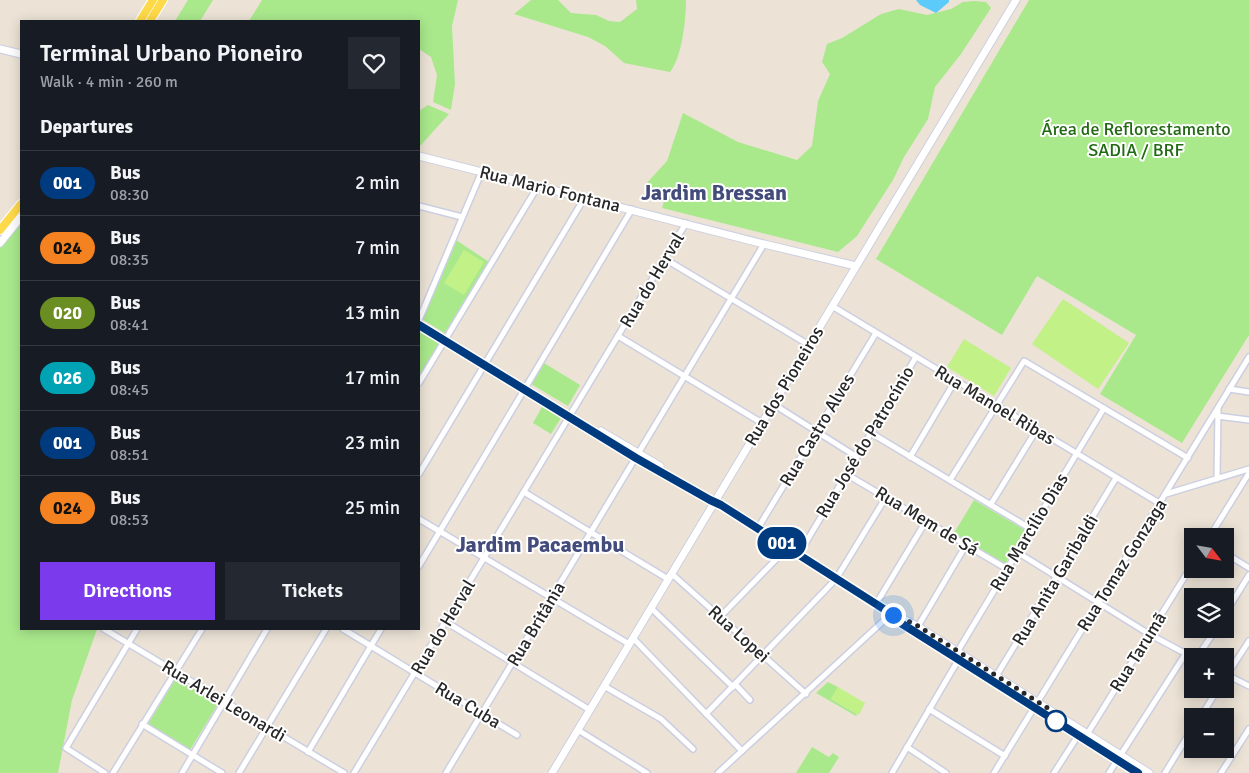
<!DOCTYPE html>
<html lang="en">
<head>
<meta charset="utf-8">
<style>
	body { margin:0; font-family:Signika,sans-serif; background:#242831; color:#f1f3f6; height:100vh; display:flex; flex-direction:column; font-size:19px; white-space:nowrap }
	* { box-sizing:border-box; margin:0 }
	p { font-size:16px; color:#9ea1a6 }
	.icon { flex:none; width:28px; height:28px; fill:none; stroke:currentColor; stroke-width:2; stroke-linecap:round; stroke-linejoin:round }
	.map { position:relative; flex:1; overflow:hidden }
	.sheet { position:absolute; left:20px; top:20px; width:400px; height:610px; display:flex; flex-direction:column; background:#171b24; border-radius:0px; box-shadow:0 2px 12px #0003 }
	.sheet>* { flex:none }
	.badge { padding:0 10px; border-radius:16px; font-size:18px; line-height:32px }
	.needle { width:32px; rotate:121deg }
	.buttons { position:absolute; left:1184px; top:528px; display:grid; gap:10px }
	.buttons a { display:grid; place-items:center; width:50px; height:50px; border-radius:0px; background:#171b24; box-shadow:0 2px 12px #0003; font-size:25px }
	.you { position:absolute; width:25px; height:25px; margin:-12px; border:4px solid #fff; border-radius:50%; background:#1a73e8; box-shadow:0 0 0 8px #1a73e833 }
	.map>.badge { position:absolute; translate:-50% -50%; box-shadow:0 0 0 2px #fff }
	h2 { padding:0 20px; font-size:19px; line-height:45px }
	.round { display:grid; place-items:center; flex:none; width:52px; height:52px; border-radius:0px; background:#242831 }
	.summary { display:flex; align-items:center; justify-content:space-between; height:85px; padding:0 20px }
	h1 { font-size:24px; font-weight:600; line-height:38px }
	.cta { display:flex; gap:10px; margin-top:auto; padding:10px 20px }
	.cta a { flex:1; height:58px; border-radius:0px; background:#7c3aed; color:#fff; font-size:20px; font-weight:600; line-height:58px; text-align:center }
	.cta a+a { background:#242831; color:#f1f3f6 }
	ul { padding:0; list-style:none }
	li { display:flex; align-items:center; gap:15px; height:65px; padding:0 20px; border-top:1px solid #363941 }
	li div { flex:1 }
	li b { display:block; font-size:19px }
	li em { font-style:normal }
	li .badge { min-width:55px; font-weight:700; text-align:center }
	.map>svg:first-child { display:block }
</style>
</head>
<body>
<div class="map">
<svg width="1249" height="773" viewBox="0 0 1249 773">
	<rect width="100%" height="100%" fill="#ece3d6"/>
	<g fill="#a9e98c">
		<path d="M188,0H213L200,21H175Z"/>
		<path d="M262,0H458L452,26L455,84L451,110L433,102L437,75L431,57L419,49V21H249Z"/>
		<path d="M531,0H558L571,13L596,15L609,21L620,22L637,9L636,0H686C686,20 682,57 670,72L624,63L605,46L588,37L514,14Z"/>
		<path d="M1029,0H1249V335L1182,443L1100,394L1136,335L1037,276L1002,335L876,259Z"/>
		<path d="M974,1L986,2L991,8L961,54L935,87L928,119L904,157L893,180L857,236L838,252L662,208L665,197L644,186L667,161L683,113L738,142L797,160L812,146L818,101L830,74L822,62L827,44L842,38L881,14L899,9L927,15L951,9L963,2Z"/>
		<path d="M428,105L449,114L420,146L419,111Z"/>
		<path d="M21,221V629H97L72,700L58,773H0V247Z"/>
		<path d="M456,240L489,262L446,334L422,319Z"/>
		<path d="M419,332L440,344L419,379Z"/>
		<path d="M544,363L580,385L568,406L531,384Z"/>
		<path d="M542,407L561,418L551,434L533,423Z"/>
		<path d="M974,500L1025,530L1005,564L954,533Z"/>
		<path d="M176,678L218,704L190,750L148,724Z"/>
		<path d="M828,682L838,687L831,699L857,714L856,716L816,693Z"/>
		<path d="M812,747L829,757L833,753L839,757L829,773H796Z"/>
	</g>
	<g fill="#c1f187">
		<path d="M464,250L484,262L464,295L444,283Z"/>
		<path d="M1063,299L1129,343L1098,389L1032,344Z"/>
		<path d="M964,339L1011,368L994,396L947,367Z"/>
		<path d="M838,687L865,703L859,715L831,699Z"/>
	</g>
	<path fill="#5dcbfa" d="M916,0H949V2L936,13L920,5Z"/>
	<g fill="none" stroke-linecap="round" stroke-linejoin="round">
		<g stroke="#cccfe2" stroke-width="8">
			<g id="street">
				<path d="M419,206L462,217"/>
				<path d="M665,259L809,345"/>
				<path d="M832,306L1159,503"/>
				<path d="M419,320L482,171"/>
				<path d="M618,336L762,423"/>
				<path d="M419,383L538,186"/>
				<path d="M1229,389L1249,392"/>
				<path d="M773,404L857,457"/>
				<path d="M1217,416L1249,420"/>
				<path d="M871,433L1031,529"/>
				<path d="M910,457L955,381"/>
				<path d="M419,474L585,197"/>
				<path d="M846,474L1007,569"/>
				<path d="M1217,479L1218,410"/>
				<path d="M950,480L1024,361L1188,458"/>
				<path d="M524,492L668,579"/>
				<path d="M1166,494L1249,469"/>
				<path d="M991,504L1037,429"/>
				<path d="M419,519L629,644"/>
				<path d="M758,528L876,333"/>
				<path d="M1210,536L1249,473"/>
				<path d="M1017,552L1149,634L1192,657"/>
				<path d="M1225,553L1249,568"/>
				<path d="M799,554L916,357"/>
				<path d="M419,566L632,209"/>
				<path d="M672,574L806,694"/>
				<path d="M876,604L926,521"/>
				<path d="M651,608L733,687"/>
				<path d="M1225,614L1249,575"/>
				<path d="M720,617L788,547"/>
				<path d="M446,622L590,710"/>
				<path d="M917,628L966,545"/>
				<path d="M104,629L344,773"/>
				<path d="M343,629L517,735"/>
				<path d="M633,638L742,751"/>
				<path d="M956,654L1104,408"/>
				<path d="M1198,656L1216,629"/>
				<path d="M1225,674L1249,686"/>
				<path d="M995,678L1116,478"/>
				<path d="M1225,678L1249,641"/>
				<path d="M735,684L750,700"/>
				<path d="M604,686L661,719L693,749"/>
				<path d="M929,709L1005,756"/>
				<path d="M706,714L836,579L886,497"/>
				<path d="M1201,716L1218,689"/>
				<path d="M142,724L222,773"/>
				<path d="M578,730L647,773"/>
				<path d="M1086,736L1192,565"/>
				<path d="M907,747L946,773"/>
				<path d="M308,752L381,629"/>
				<path d="M105,773L66,748L137,629"/>
				<path d="M113,773L202,629"/>
				<path d="M182,773L267,629"/>
				<path d="M239,773L326,629"/>
				<path d="M354,773L686,223"/>
				<path d="M446,773L764,244"/>
				<path d="M718,773L891,614"/>
				<path d="M892,773L960,657"/>
				<path d="M994,773L1249,357"/>
				<path d="M1054,773L1079,734"/>
				<path d="M1109,773L1186,653"/>
				<path d="M1165,773L1192,729"/>
				<path d="M1221,773L1249,729"/>
			</g>
		</g>
		<g stroke="#cccfe2" stroke-width="9">
			<g id="secondary">
				<path d="M0,49L21,54"/>
				<path d="M419,156L764,244L856,266"/>
				<path d="M0,243L21,217"/>
				<path d="M419,325L636,458L710,500L721,505L876,604L893,615L895,620L1138,773"/>
				<path d="M601,431L660,466"/>
				<path d="M893,615L898,616L917,626L1149,773"/>
				<path d="M552,773L1016,0"/>
			</g>
		</g>
		<g stroke="#fff" stroke-width="10">
			<g id="primary">
				<path d="M140,21L153,0"/>
				<path d="M150,21L163,0"/>
				<path d="M0,230L21,204"/>
			</g>
		</g>
		<use href="#street" stroke="#fff" stroke-width="5"/>
		<use href="#secondary" stroke="#fff" stroke-width="7"/>
		<use href="#primary" stroke="#fed949" stroke-width="8"/>
	</g>
	<g fill="none" stroke-linecap="round" stroke-linejoin="round">
		<g stroke="#fff" stroke-width="11">
			<path id="line" d="M419,325L636,458L710,500L721,505L876,604L893,615L896,620L1138,773"/>
		</g>
		<use href="#line" stroke="#003b80" stroke-width="8"/>
		<path stroke="#272727" stroke-width="5" stroke-dasharray="0 9" d="M893,615L898,616L918,626L1057,714L1056,721"/>
	</g>
	<circle fill="#fff" stroke="#003b80" stroke-width="2.5" cx="1056" cy="721" r="10"/>
	<g text-anchor="middle" stroke-width="4" stroke-linejoin="round" paint-order="stroke">
		<g font-size="18" fill="#216912" stroke="#fff">
			<text x="1136" y="135">Área de Reflorestamento<tspan x="1136" dy="21">SADIA / BRF</tspan></text>
		</g>
		<g font-size="18" fill="#272727" stroke="#fff">
			<text transform="translate(550 189) rotate(14)" y="6">Rua Mario Fontana</text>
			<text transform="translate(652 280) rotate(-59)" y="6">Rua do Herval</text>
			<text transform="translate(784 386) rotate(-59)" y="6">Rua dos Pioneiros</text>
			<text transform="translate(995 405) rotate(31)" y="6">Rua Manoel Ribas</text>
			<text transform="translate(817 430) rotate(-59)" y="6">Rua Castro Alves</text>
			<text transform="translate(865 442) rotate(-59)" y="6">Rua José do Patrocínio</text>
			<text transform="translate(927 521) rotate(31)" y="6">Rua Mem de Sá</text>
			<text transform="translate(1029 532) rotate(-59)" y="6">Rua Marcílio Dias</text>
			<text transform="translate(1122 565) rotate(-58)" y="6">Rua Tomaz Gonzaga</text>
			<text transform="translate(1055 580) rotate(-59)" y="6">Rua Anita Garibaldi</text>
			<text transform="translate(536 624) rotate(-59)" y="6">Rua Britânia</text>
			<text transform="translate(443 627) rotate(-59)" y="6">Rua do Herval</text>
			<text transform="translate(739 634) rotate(42)" y="6">Rua Lopei</text>
			<text transform="translate(1138 652) rotate(-58)" y="6">Rua Tarumã</text>
			<text transform="translate(224 701) rotate(31)" y="6">Rua Arlei Leonardi</text>
			<text transform="translate(468 705) rotate(31)" y="6">Rua Cuba</text>
		</g>
		<g font-size="22" font-weight="bold" fill="#444c7b" stroke="#fff">
			<text x="714" y="200">Jardim Bressan</text>
			<text x="540" y="552">Jardim Pacaembu</text>
		</g>
	</g>
</svg>
<div class="buttons">
<a><svg class="needle" viewBox="-14 -14 28 28"><path d="M0-13l5 13h-10z" fill="#e53935"/><path d="M0 13l5-13h-10z" fill="#9ea1a6"/></svg></a>
<a><svg class="icon" aria-label="layers" viewBox="0 0 24 24"><path d="M12 4l9 5-9 5-9-5zM3 14l9 5 9-5"/></svg></a>
<a>+</a>
<a>−</a>
</div>
<div class="you" style="left:893px;top:615px"></div>
<b class="badge" style="left:782px;top:543px;background:#003b80;color:#fff">001</b>
<section class="sheet">
<div class="summary"><div><h1>Terminal Urbano Pioneiro</h1><p>Walk · 4 min · 260 m</p></div><a class="round"><svg class="icon" aria-label="heart" viewBox="0 0 24 24"><path d="M12 20l-8-8c-3-5 5-10 8-4 3-6 11-1 8 4z"/></svg></a></div>
<h2>Departures</h2>
<ul>
<li><span class="badge" style="background:#003b80;color:#fff">001</span><div><b>Bus</b><p>08:30</p></div><em>2 min</em></li>
<li><span class="badge" style="background:#f58220;color:#111">024</span><div><b>Bus</b><p>08:35</p></div><em>7 min</em></li>
<li><span class="badge" style="background:#6b8e23;color:#fff">020</span><div><b>Bus</b><p>08:41</p></div><em>13 min</em></li>
<li><span class="badge" style="background:#00a3b4;color:#fff">026</span><div><b>Bus</b><p>08:45</p></div><em>17 min</em></li>
<li><span class="badge" style="background:#003b80;color:#fff">001</span><div><b>Bus</b><p>08:51</p></div><em>23 min</em></li>
<li><span class="badge" style="background:#f58220;color:#111">024</span><div><b>Bus</b><p>08:53</p></div><em>25 min</em></li>
</ul>
<div class="cta"><a>Directions</a><a>Tickets</a></div>
</section>
</div>
</body>
</html>
